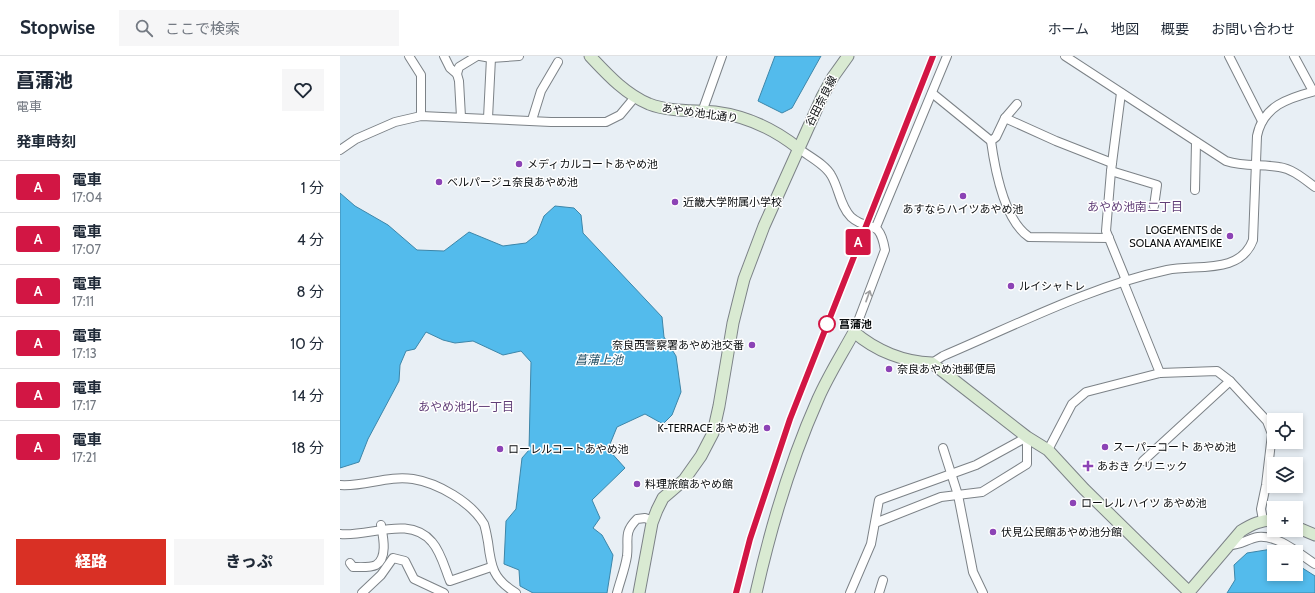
<!DOCTYPE html>
<html lang="ja">
<head>
<meta charset="utf-8">
<style>
	body { margin:0; font-family:Cabin,"Noto Sans JP",sans-serif; background:#f6f6f7; color:#1f2937; height:100vh; display:flex; flex-direction:column; font-size:15px; white-space:nowrap }
	* { box-sizing:border-box; margin:0 }
	p { font-size:13px; color:#747a83 }
	.icon { flex:none; width:22px; height:22px; fill:none; stroke:currentColor; stroke-width:2; stroke-linecap:round; stroke-linejoin:round }
	.map { position:relative; flex:1; overflow:hidden }
	.sheet { display:flex; flex-direction:column; background:#fff; width:340px }
	.sheet>* { flex:none }
	.badge { padding:0 8px; border-radius:3px; font-size:14px; line-height:26px }
	.fabs { position:absolute; left:927px; top:357px; display:grid; gap:8px }
	.fabs a { display:grid; place-items:center; width:36px; height:36px; border-radius:0px; background:#fff; box-shadow:0 2px 6px #0003; font-size:20px }
	.map>.badge { position:absolute; translate:-50% -50%; box-shadow:0 0 0 2px #fff }
	h2 { padding:0 16px; font-size:15px; line-height:36px }
	.round { display:grid; place-items:center; flex:none; width:42px; height:42px; border-radius:0px; background:#f6f6f7 }
	.headline { display:flex; align-items:center; justify-content:space-between; height:68px; padding:0 16px }
	h1 { font-size:19px; font-weight:800; line-height:30px }
	.button { display:flex; gap:8px; margin-top:auto; padding:8px 16px }
	.button a { flex:1; height:46px; border-radius:0px; background:#d93025; color:#fff; font-size:16px; font-weight:800; line-height:46px; text-align:center }
	.button a+a { background:#f6f6f7; color:#1f2937 }
	ul { padding:0; list-style:none }
	li { display:flex; align-items:center; gap:12px; height:52px; padding:0 16px; border-top:1px solid #e0e1e3 }
	li div { flex:1 }
	li b { display:block; font-size:15px }
	li em { font-style:normal }
	li .badge { min-width:44px; font-weight:700; text-align:center }
	header { display:flex; align-items:center; gap:24px; box-sizing:border-box; height:56px; padding:0 20px; background:#fff; border-bottom:1px solid #e0e1e3 }
	header strong { font-size:19px }
	nav { display:flex; gap:22px; margin-inline-start:auto; font-size:14px }
	.search { width:280px; height:36px; background:#f6f6f7; display:flex; align-items:center; gap:10px; box-sizing:border-box; padding:0 14px; border-radius:0px; color:#747a83; font-size:15px }
	main { display:flex; flex:1; min-height:0 }
	.map>svg:first-child { display:block }
</style>
</head>
<body>
<header>
<strong>Stopwise</strong>
<div class="search"><svg class="icon" aria-label="search" viewBox="0 0 24 24"><circle cx="10" cy="10" r="6"/><path d="M15 15l6 6"/></svg>ここで検索</div>
<nav><a>ホーム</a><a>地図</a><a>概要</a><a>お問い合わせ</a></nav>
</header>
<main>
<section class="sheet">
<div class="headline"><div><h1>菖蒲池</h1><p>電車</p></div><a class="round"><svg class="icon" aria-label="heart" viewBox="0 0 24 24"><path d="M12 20l-8-8c-3-5 5-10 8-4 3-6 11-1 8 4z"/></svg></a></div>
<h2>発車時刻</h2>
<ul>
<li><span class="badge" style="background:#d21644;color:#fff">A</span><div><b>電車</b><p>17:04</p></div><em>1 分</em></li>
<li><span class="badge" style="background:#d21644;color:#fff">A</span><div><b>電車</b><p>17:07</p></div><em>4 分</em></li>
<li><span class="badge" style="background:#d21644;color:#fff">A</span><div><b>電車</b><p>17:11</p></div><em>8 分</em></li>
<li><span class="badge" style="background:#d21644;color:#fff">A</span><div><b>電車</b><p>17:13</p></div><em>10 分</em></li>
<li><span class="badge" style="background:#d21644;color:#fff">A</span><div><b>電車</b><p>17:17</p></div><em>14 分</em></li>
<li><span class="badge" style="background:#d21644;color:#fff">A</span><div><b>電車</b><p>17:21</p></div><em>18 分</em></li>
</ul>
<div class="button"><a>経路</a><a>きっぷ</a></div>
</section>
<div class="map">
<svg width="975" height="537" viewBox="0 0 975 537">
	<rect width="100%" height="100%" fill="#e8eff5"/>
	<g fill="#53bbec" stroke="#3d86a9">
		<path d="M435,0H481L452,52L442,57L418,45Z"/>
		<path d="M0,137L15,150L48,169L77,194L104,195L129,176L163,190L186,187L197,178L204,160L215,150L234,152L241,159L243,177L322,261L324,281L336,300L341,336L332,359L323,368L305,358L277,371L268,393L285,412L252,444L260,462L253,472L262,479L273,499L267,537H193L180,530L179,514L164,508L166,465L176,453L182,402L189,394L191,306L181,295L163,299L133,285L115,287L103,284L86,276L75,293L66,295L60,309L59,325L28,383L19,406L0,412Z"/>
		<path d="M932,493L936,496H934V518H956V508L975,520V537H887L895,524L894,509L907,497Z"/>
	</g>
	<g fill="none" stroke-linecap="round" stroke-linejoin="round">
		<g stroke="#7c8287" stroke-width="10">
			<g id="street">
				<path d="M69,0L81,19V60"/>
				<path d="M104,0L110,12L117,18L119,25L121,61"/>
				<path d="M140,0L151,2L179,0"/>
				<path d="M725,0L886,105C904,111 921,108 939,111C953,113 964,123 975,131"/>
				<path d="M889,0L922,65"/>
				<path d="M954,0L973,35"/>
				<path d="M117,18L119,11L137,0"/>
				<path d="M592,37L651,85"/>
				<path d="M781,37L771,115L766,175L786,224"/>
				<path d="M677,48L665,62L656,81L651,85C655,114 664,164 689,181L769,182"/>
				<path d="M362,56L382,0"/>
				<path d="M148,62L151,2"/>
				<path d="M665,62L716,85L772,107"/>
				<path d="M192,64L201,35L218,6"/>
				<path d="M458,92C468,100 485,108 491,119C499,132 500,150 511,161C529,177 539,160 545,194L514,276"/>
				<path d="M0,94L16,83L55,66L81,60L211,66H266L280,59L295,41"/>
				<path d="M771,115L817,129L814,150"/>
				<path d="M855,134L856,86"/>
				<path d="M536,171L607,0"/>
				<path d="M783,225L820,317"/>
				<path d="M592,307L603,300C674,270 751,230 827,214C856,208 900,219 913,184L917,80C923,50 948,42 975,35"/>
				<path d="M603,392L618,439L633,516L643,537"/>
				<path d="M708,394L732,348L746,336L820,317L877,315L890,325L927,365L932,378L926,429L921,453L923,464"/>
				<path d="M803,405L890,325"/>
				<path d="M0,429C24,431 48,419 73,423C98,427 131,446 144,468C146,474 147,481 148,486C151,511 153,523 176,537"/>
				<path d="M0,478C30,481 69,459 92,486C101,496 105,513 110,525L151,511"/>
				<path d="M888,489C899,490 907,483 918,481C939,479 959,498 975,508"/>
				<path d="M10,507L13,511C19,511 30,512 36,509C48,502 43,480 41,469"/>
				<path d="M22,537L41,519L53,502L65,505L74,523L104,537"/>
				<path d="M277,537C280,525 285,513 287,500C289,483 283,477 297,463L305,462L313,465"/>
				<path d="M510,537L531,488L539,444L636,409L687,381V408L642,436L601,441L535,467"/>
				<path d="M539,537L543,524"/>
			</g>
		</g>
		<g stroke="#7c8287" stroke-width="13">
			<g id="secondary">
				<path d="M250,0C267,18 285,38 309,48C330,56 353,54 375,56C406,60 434,73 458,92"/>
				<path d="M956,471L975,479"/>
				<path d="M299,537L312,467L317,454L323,442L344,424L361,400L373,377L379,350L393,267L404,223L424,170L482,41L493,21L508,0"/>
				<path d="M416,537C431,470 450,406 478,343C488,320 502,298 514,276C536,295 564,306 592,307L687,381L708,394L744,433L849,536L901,475C912,468 921,464 934,464"/>
			</g>
		</g>
		<use href="#street" stroke="#fff" stroke-width="8"/>
		<use href="#secondary" stroke="#d9ead2" stroke-width="11"/>
		<g stroke="#5a5f62" stroke-width="4">
			<path id="rail" d="M396,537L410,483L450,363L593,0"/>
		</g>
		<use href="#rail" stroke="#fff" stroke-width="2.5" stroke-dasharray="8" stroke-linecap="butt"/>
	</g>
	<defs><path id="oneway-shaft" d="M-6 0H5M1.5-3L5.5 0L1.5 3" fill="none" stroke-width="1.6" stroke-linecap="round" stroke-linejoin="round"/></defs>
	<use stroke="#9d9e9f" href="#oneway-shaft" transform="translate(528 240) rotate(-70)"/>
	<g fill="none" stroke-linecap="round" stroke-linejoin="round">
		<g stroke="#fff" stroke-width="9">
			<path id="line" d="M396,537L410,483L450,363L593,0"/>
		</g>
		<use href="#line" stroke="#d21644" stroke-width="6"/>
	</g>
	<g fill="#8c43b5" stroke="#fff" stroke-width="1.5">
		<circle cx="179" cy="108" r="4"/>
		<circle cx="99" cy="126" r="4"/>
		<circle cx="623" cy="140" r="4"/>
		<circle cx="335" cy="146" r="4"/>
		<circle cx="890" cy="180" r="4"/>
		<circle cx="671" cy="230" r="4"/>
		<circle cx="412" cy="289" r="4"/>
		<circle cx="549" cy="313" r="4"/>
		<circle cx="427" cy="372" r="4"/>
		<circle cx="765" cy="391" r="4"/>
		<circle cx="160" cy="393" r="4"/>
		<path d="M746 404h4v4h4v4h-4v4h-4v-4h-4v-4h4z"/>
		<circle cx="297" cy="428" r="4"/>
		<circle cx="733" cy="447" r="4"/>
		<circle cx="653" cy="476" r="4"/>
	</g>
	<circle fill="#fff" stroke="#d21644" stroke-width="2" cx="487" cy="268" r="8"/>
	<g text-anchor="middle" stroke-width="3" stroke-linejoin="round" paint-order="stroke">
		<g font-size="11" fill="#090c0e" stroke="#fff">
			<text transform="translate(481 45) rotate(-63)" y="4">谷田奈良線</text>
			<text transform="translate(360 57) rotate(8)" y="4">あやめ池北通り</text>
		</g>
		<g font-size="11" fill="#090c0e" stroke="#fff" text-anchor="start">
			<text x="187" y="112">メディカルコートあやめ池</text>
			<text x="107" y="130">ベルパージュ奈良あやめ池</text>
			<text x="343" y="150">近畿大学附属小学校</text>
			<text x="623" y="157" text-anchor="middle">あすならハイツあやめ池</text>
			<text x="882" y="178" text-anchor="end">LOGEMENTS de<tspan x="882" dy="13">SOLANA AYAMEIKE</tspan></text>
			<text x="679" y="234">ルイシャトレ</text>
			<text x="404" y="293" text-anchor="end">奈良西警察署あやめ池交番</text>
			<text x="557" y="317">奈良あやめ池郵便局</text>
			<text x="419" y="376" text-anchor="end">K-TERRACE あやめ池</text>
			<text x="773" y="395">スーパーコート あやめ池</text>
			<text x="168" y="397">ローレルコートあやめ池</text>
			<text x="757" y="414">あおき クリニック</text>
			<text x="305" y="432">料理旅館あやめ館</text>
			<text x="741" y="451">ローレル ハイツ あやめ池</text>
			<text x="661" y="480">伏見公民館あやめ池分館</text>
		</g>
		<g font-size="11" font-weight="bold" fill="#090c0e" stroke="#fff" text-anchor="start">
			<text x="499" y="272">菖蒲池</text>
		</g>
		<g font-size="12" fill="#613e77" stroke="#fff">
			<text x="795" y="155">あやめ池南二丁目</text>
			<text x="126" y="355">あやめ池北一丁目</text>
		</g>
		<g font-size="12" font-style="italic" fill="#265166" stroke="#fff">
			<text x="259" y="308">菖蒲上池</text>
		</g>
	</g>
</svg>
<div class="fabs">
<a><svg class="icon" aria-label="locate" viewBox="0 0 24 24"><circle cx="12" cy="12" r="6"/><path d="M12 2v4M12 18v4M2 12h4M18 12h4"/></svg></a>
<a><svg class="icon" aria-label="layers" viewBox="0 0 24 24"><path d="M12 4l9 5-9 5-9-5zM3 14l9 5 9-5"/></svg></a>
<a>+</a>
<a>−</a>
</div>
<b class="badge" style="left:518px;top:186px;background:#d21644;color:#fff">A</b>
</div>
</main>
</body>
</html>
